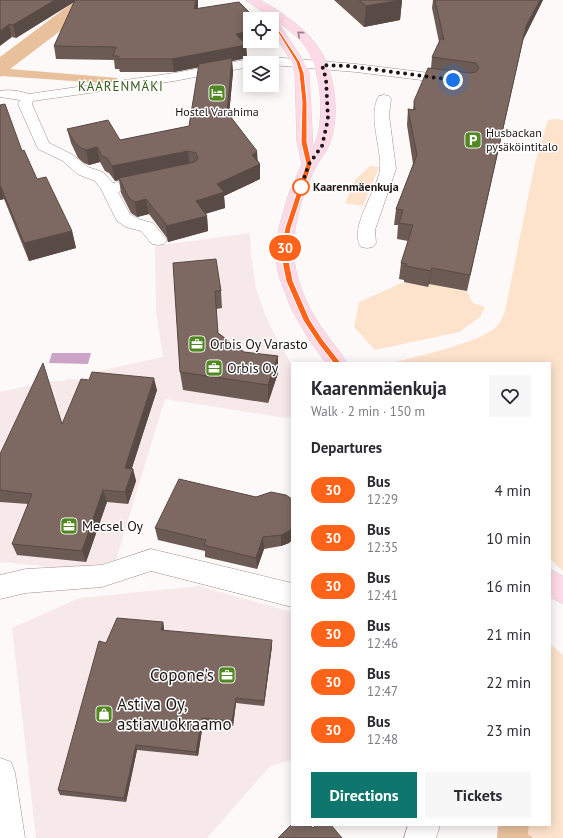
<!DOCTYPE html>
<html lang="en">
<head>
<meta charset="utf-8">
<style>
	body { margin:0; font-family:"PT Sans",sans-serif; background:#f7f7f7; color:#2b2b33; height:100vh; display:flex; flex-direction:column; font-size:15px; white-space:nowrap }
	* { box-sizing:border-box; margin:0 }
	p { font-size:13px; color:#7c7c81 }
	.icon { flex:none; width:22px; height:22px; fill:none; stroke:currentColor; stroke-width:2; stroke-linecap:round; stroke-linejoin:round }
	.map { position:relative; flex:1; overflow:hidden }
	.panel { position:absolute; left:291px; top:362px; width:260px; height:464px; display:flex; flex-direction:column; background:#fff; border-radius:0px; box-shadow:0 2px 10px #0003 }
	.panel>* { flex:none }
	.badge { padding:0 8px; border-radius:13px; font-size:14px; line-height:26px }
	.fabs { position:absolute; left:243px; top:12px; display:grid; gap:8px }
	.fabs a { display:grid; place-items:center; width:36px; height:36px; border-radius:0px; background:#fff; box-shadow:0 2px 10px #0003; font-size:20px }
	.you { position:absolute; width:20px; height:20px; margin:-10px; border:3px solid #fff; border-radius:50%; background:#1a73e8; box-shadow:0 0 0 6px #1a73e833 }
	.map>.badge { position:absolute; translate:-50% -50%; box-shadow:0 0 0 2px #fff }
	h2 { padding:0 20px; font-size:15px; line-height:36px }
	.round { display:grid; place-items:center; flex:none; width:42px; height:42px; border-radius:0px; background:#f7f7f7 }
	.overview { display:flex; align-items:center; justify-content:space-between; height:68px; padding:0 20px }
	h1 { font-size:19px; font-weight:700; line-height:30px }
	.action { display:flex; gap:8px; margin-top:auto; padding:8px 20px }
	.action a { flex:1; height:46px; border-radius:0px; background:#0f766e; color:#fff; font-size:16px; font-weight:700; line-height:46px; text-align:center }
	.action a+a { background:#f7f7f7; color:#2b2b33 }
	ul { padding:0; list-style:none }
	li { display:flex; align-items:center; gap:12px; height:48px; padding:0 20px }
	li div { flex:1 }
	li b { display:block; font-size:15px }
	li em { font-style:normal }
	li .badge { min-width:44px; font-weight:700; text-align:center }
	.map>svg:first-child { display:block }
</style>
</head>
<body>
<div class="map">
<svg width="563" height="838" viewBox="0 0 563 838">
	<rect width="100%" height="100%" fill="#fef9f9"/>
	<g fill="#f7e9ea">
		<path d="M250,233L251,255L256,288L265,314L275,335L292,365V416L287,418L165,399L112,573L3,562L0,563V392L51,381H65L66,379L89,380L90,373L163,357L156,312L155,246Z"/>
		<path d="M199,586L292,612V760L270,766L207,838H36L12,628L79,598Z"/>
	</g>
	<g fill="#fde3cc">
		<path d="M556,119L563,120V571L550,559V363H392C414,357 482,342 496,327C501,322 503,317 505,311L535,163L548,120Z"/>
		<path d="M370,166L379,167L363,206L345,203L355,180Z"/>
		<path d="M404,282L428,287L429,284L467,291L473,303L485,307L480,317L459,332L375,350L354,327L359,302Z"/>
		<path d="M550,644L563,655V838H533L528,834L529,825H550Z"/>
	</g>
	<g fill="#e8c09c">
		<path d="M76,0H101L10,69L118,78L115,84L2,76L0,77V57Z"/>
		<path d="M498,825H529L528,834L533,838H497Z"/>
	</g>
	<path fill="#cba3c7" d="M52,353H91L88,364L49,363Z"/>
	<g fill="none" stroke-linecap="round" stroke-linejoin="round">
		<g stroke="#a38c8c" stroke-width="1">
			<g id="minor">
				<path d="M271,57L356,64L454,76L459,77L461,80L459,83L454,84L356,72L272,65V63H250V67L174,81L33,101L32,104L49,143L73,155L88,167L103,172L113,183L150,175L156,177L158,180L156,183L118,192L130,214L138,219L153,223L167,240L164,244L158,245L152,244L141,231L126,227L117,221L101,189L95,181L77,174L63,161L38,149L18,104L20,100L0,97V91C9,89 20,91 29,94L174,73L250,59Z"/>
				<path d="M384,95L389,96L391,99L389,115L396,169L375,230L376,243L373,247L367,248L361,247C348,228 378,189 380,169C382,149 367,114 379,96Z"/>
				<path d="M151,549L292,583V607L151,571L102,587L26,593L0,599V575L26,569L102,565Z"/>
				<path d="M0,758L11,762L15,773L25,838H0Z"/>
				<path d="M408,825H440L436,838H404Z"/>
			</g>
		</g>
		<g stroke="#d6d5d5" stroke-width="1">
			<g id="major">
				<path d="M246,0C250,0 255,0 258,0C266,1 294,22 301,28C312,38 321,49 326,62C336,86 339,121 329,145C327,152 321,157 318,163C303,190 291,228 294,259C297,286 310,312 326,334C333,343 341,353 347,363H326L310,341L291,308L279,276L276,260V243L280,224L289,193L302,164L297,142L295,73L292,62L272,31V19H270H273ZM278,22C289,30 300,38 307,49C322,73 326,123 313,148L309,73L304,62Z"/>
				<path d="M550,569L563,576V604L550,597Z"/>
			</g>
		</g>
		<use href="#minor" fill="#fff" fill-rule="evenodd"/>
		<use href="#major" fill="#fed9e8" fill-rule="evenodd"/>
	</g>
	<g fill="#6c5a54">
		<path d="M0,0H198V9L266,41L246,45L247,58L232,61L233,72L229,114L260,164V179L224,196L225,208L205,214L207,216L208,231L168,242L167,238L149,214L137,217L131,213L121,193L119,180L115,181L109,173L105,171L100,162L89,165L84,163L78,158L71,143L67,129L120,140L189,126L199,67L174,72H120L119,69H115L114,60L56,59L54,46L74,2L16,38L12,37Z"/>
		<path d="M334,0H402L400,20L364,27Z"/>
		<path d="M433,0H543L523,40L467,291L429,284L428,287L404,282V280L399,279L401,263L408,241L397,239L398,225H394L396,209L413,164L407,125L408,109L413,110L414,101L431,68L432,57L439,42L432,8Z"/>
		<path d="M0,105L22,151L37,179L72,231L76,248L29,261L4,199L0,200Z"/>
		<path d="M173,263L221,291L222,308L216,309L218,333L244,352L278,356V373L268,403L183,390L180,372Z"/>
		<path d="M157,390L132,468L133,469L136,481L128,504L107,502L86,562L17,555L12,544L28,504L0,502V454L62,424Z"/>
		<path d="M256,497L292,499V540L289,543L281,546L264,549L257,569L205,557V551L158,540L155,528Z"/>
		<path d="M163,622L164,628V630L272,646L264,706L236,703L233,726L203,723L198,756L137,750L126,802L60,795L58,790L106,643Z"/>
	</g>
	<g fill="#584a45">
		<path d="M55,0H77L16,38L13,25Z"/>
		<path d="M196,0H198V5L195,22L194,9Z"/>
		<path d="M402,0L400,20L364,27L366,6Z"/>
		<path d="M540,0H543L523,40L467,291L526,26Z"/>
		<path d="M9,24L12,37L0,46V31Z"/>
		<path d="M250,31V41H266L236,46V34Z"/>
		<path d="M246,45L247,58L232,61L233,72L228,126L227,112L232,61L174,72L172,59Z"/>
		<path d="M97,147L100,162L89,165L86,150Z"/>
		<path d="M188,151L190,166L119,178V180L115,181L112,166Z"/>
		<path d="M257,151L258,165L260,164V179L224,196L225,208L198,216L196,201L217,184Z"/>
		<path d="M0,186L4,199L0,200Z"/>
		<path d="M146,199L149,214L137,217L135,202Z"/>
		<path d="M207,216L208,231L168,242L166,226Z"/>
		<path d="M72,231L76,248L29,261L24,243Z"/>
		<path d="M432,268L429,284L428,287L431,271Z"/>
		<path d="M278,356V373L268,403V385Z"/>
		<path d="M154,378L157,390L128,480L125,468Z"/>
		<path d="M133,469L136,481L128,504L125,492Z"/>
		<path d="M103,490L107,502L86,562L82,551Z"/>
		<path d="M292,528V540L289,543L281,546V535Z"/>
		<path d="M263,537L264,549L257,569L256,558Z"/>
		<path d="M163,622L164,628L163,636L161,630Z"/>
		<path d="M272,640V646L264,706V701Z"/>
		<path d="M236,698V703L233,726L232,721Z"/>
		<path d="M202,718L203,723L198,756L196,752Z"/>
		<path d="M136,745L137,750L126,802L124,798Z"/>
	</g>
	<g fill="#7d6962" stroke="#584a45">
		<path d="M0,0H55L13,25L9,24L0,31Z"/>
		<path d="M75,0H196L194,9L239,2L256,19H250V31L236,34L246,45L172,59H118L119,56H113L116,47L54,46Z"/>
		<path d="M359,0H401L366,6Z"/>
		<path d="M435,0H540L526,26L470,275L432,268L431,271L406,266L407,264L401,263L413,225L399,223L403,210L396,209L417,155L408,109L415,110L414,101L428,68L470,73L476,72L479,68L476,63L432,57L441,38L444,40Z"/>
		<path d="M232,58L227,112L257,151L252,155L260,164L217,184L224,192L196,201L207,216L166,226V224L146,199L135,202L129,198L119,178L195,162L198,158L196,153L188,151L112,166L107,158L102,156L97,147L86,150L81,148L75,143L67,129L108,120L120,140L189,126L199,64Z"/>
		<path d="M5,104L22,151L24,150L37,179L46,177L72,231L24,243L0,185V105Z"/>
		<path d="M216,259L221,291H215L218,333L244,352L278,356L268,385L180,372L173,263Z"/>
		<path d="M43,363L62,424L81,379L89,380L92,372L154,378L125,468L133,469L125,492L103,490L82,551L12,544L32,494L0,490V454Z"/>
		<path d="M179,479L256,497L271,492L286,495L292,499V528L289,531L281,535L263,537L256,558L204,545L206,540L155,528Z"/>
		<path d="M117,618L163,622L161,630L272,640L264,701L236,698L232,721L202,718L196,752L136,745L124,798L58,790L99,641L106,643Z"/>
		<path d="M292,824V825H310L313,828L316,825H322L323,826L324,825H331L342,838H278Z"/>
	</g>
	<defs><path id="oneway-chevron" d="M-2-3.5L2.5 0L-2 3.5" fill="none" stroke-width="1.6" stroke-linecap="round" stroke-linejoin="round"/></defs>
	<use stroke="#99818a" href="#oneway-chevron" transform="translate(300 34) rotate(-139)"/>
	<path fill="#ff6319" stroke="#fff" d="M271,21H273L300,62L304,73L307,102V142L312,164L291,228L288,244L289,261L293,281L310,320L323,340L341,363L337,366L335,365L318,343L303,320L286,281L282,261V244L285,228L306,164L301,142L302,102L299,73L296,62Z"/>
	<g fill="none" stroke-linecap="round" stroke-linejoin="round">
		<path stroke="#1e1616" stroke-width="4" stroke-dasharray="0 7.2" d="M301,187L299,192L309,164L322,146L328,119L326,79L322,65L348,66L453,80"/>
	</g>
	<defs>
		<g id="hotel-square" transform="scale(0.9)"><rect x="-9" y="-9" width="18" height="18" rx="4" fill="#518821" stroke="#fff"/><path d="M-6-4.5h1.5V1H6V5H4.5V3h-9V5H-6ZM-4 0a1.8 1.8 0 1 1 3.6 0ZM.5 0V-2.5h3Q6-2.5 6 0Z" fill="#fff"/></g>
		<g id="parking-square" transform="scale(0.9)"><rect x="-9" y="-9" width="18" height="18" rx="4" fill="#518821" stroke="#fff"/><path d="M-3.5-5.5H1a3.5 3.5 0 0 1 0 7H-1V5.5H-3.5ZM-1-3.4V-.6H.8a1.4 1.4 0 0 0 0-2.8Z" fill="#fff"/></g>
		<g id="office-square" transform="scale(0.9)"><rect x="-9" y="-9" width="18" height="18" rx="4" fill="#518821" stroke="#fff"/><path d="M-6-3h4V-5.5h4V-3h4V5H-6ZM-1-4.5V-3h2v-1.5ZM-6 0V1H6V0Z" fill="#fff"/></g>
		<g id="shop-square" transform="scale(0.9)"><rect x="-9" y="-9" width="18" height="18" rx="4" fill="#518821" stroke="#fff"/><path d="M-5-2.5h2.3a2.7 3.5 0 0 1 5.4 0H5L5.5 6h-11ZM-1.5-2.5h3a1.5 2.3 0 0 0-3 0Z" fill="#fff"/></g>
	</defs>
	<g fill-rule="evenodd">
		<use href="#hotel-square" x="217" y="93"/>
		<use href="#parking-square" x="473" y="140"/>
		<use href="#office-square" x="197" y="344"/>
		<use href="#office-square" x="214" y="368"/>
		<use href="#office-square" x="69" y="526"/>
		<use href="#office-square" x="227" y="675"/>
		<use href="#shop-square" x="104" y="714"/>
	</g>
	<circle fill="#fff" stroke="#ff6319" stroke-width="2" cx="301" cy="187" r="8"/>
	<g text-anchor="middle" stroke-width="3" stroke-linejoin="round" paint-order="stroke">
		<g font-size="12" fill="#1e1616" stroke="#fff">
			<text x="217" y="116">Hostel Varahima</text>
			<text x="486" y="137" text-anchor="start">Husbackan<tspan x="486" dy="14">pysäköintitalo</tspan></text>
		</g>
		<g font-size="12" font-weight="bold" fill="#1e1616" stroke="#fff" text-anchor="start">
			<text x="313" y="191">Kaarenmäenkuja</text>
		</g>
		<g font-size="13" letter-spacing="1" fill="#355818" stroke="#fff">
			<text x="121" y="91">KAARENMÄKI</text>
		</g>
		<g font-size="14" fill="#1e1616" stroke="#fff" text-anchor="start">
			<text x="210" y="349">Orbis Oy Varasto</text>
			<text x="227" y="373">Orbis Oy</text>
			<text x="82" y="531">Mecsel Oy</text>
		</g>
		<g font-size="17" fill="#1e1616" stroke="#fff" text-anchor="end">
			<text x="214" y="681">Copone's</text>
			<text x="117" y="710" text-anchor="start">Astiva Oy,<tspan x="117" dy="20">astiavuokraamo</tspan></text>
		</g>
	</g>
</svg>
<div class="fabs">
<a><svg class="icon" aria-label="locate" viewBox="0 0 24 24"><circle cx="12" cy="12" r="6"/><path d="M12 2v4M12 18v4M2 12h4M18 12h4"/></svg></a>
<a><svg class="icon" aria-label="layers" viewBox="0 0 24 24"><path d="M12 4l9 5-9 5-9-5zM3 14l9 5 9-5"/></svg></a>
</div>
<div class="you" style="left:453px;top:80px"></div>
<b class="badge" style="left:285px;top:248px;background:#ff6319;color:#fff">30</b>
<section class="panel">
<div class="overview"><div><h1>Kaarenmäenkuja</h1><p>Walk · 2 min · 150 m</p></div><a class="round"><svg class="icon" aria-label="heart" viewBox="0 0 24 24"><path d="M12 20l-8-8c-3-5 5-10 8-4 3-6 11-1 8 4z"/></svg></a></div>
<h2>Departures</h2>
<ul>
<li><span class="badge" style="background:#ff6319;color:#fff">30</span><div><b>Bus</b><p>12:29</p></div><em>4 min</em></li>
<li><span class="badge" style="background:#ff6319;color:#fff">30</span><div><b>Bus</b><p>12:35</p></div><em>10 min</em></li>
<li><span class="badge" style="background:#ff6319;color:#fff">30</span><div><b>Bus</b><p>12:41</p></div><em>16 min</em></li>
<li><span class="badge" style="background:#ff6319;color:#fff">30</span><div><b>Bus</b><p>12:46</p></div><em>21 min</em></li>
<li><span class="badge" style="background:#ff6319;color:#fff">30</span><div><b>Bus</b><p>12:47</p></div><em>22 min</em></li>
<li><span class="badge" style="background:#ff6319;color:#fff">30</span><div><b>Bus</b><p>12:48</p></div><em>23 min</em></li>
</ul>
<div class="action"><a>Directions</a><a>Tickets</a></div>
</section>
</div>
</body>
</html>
